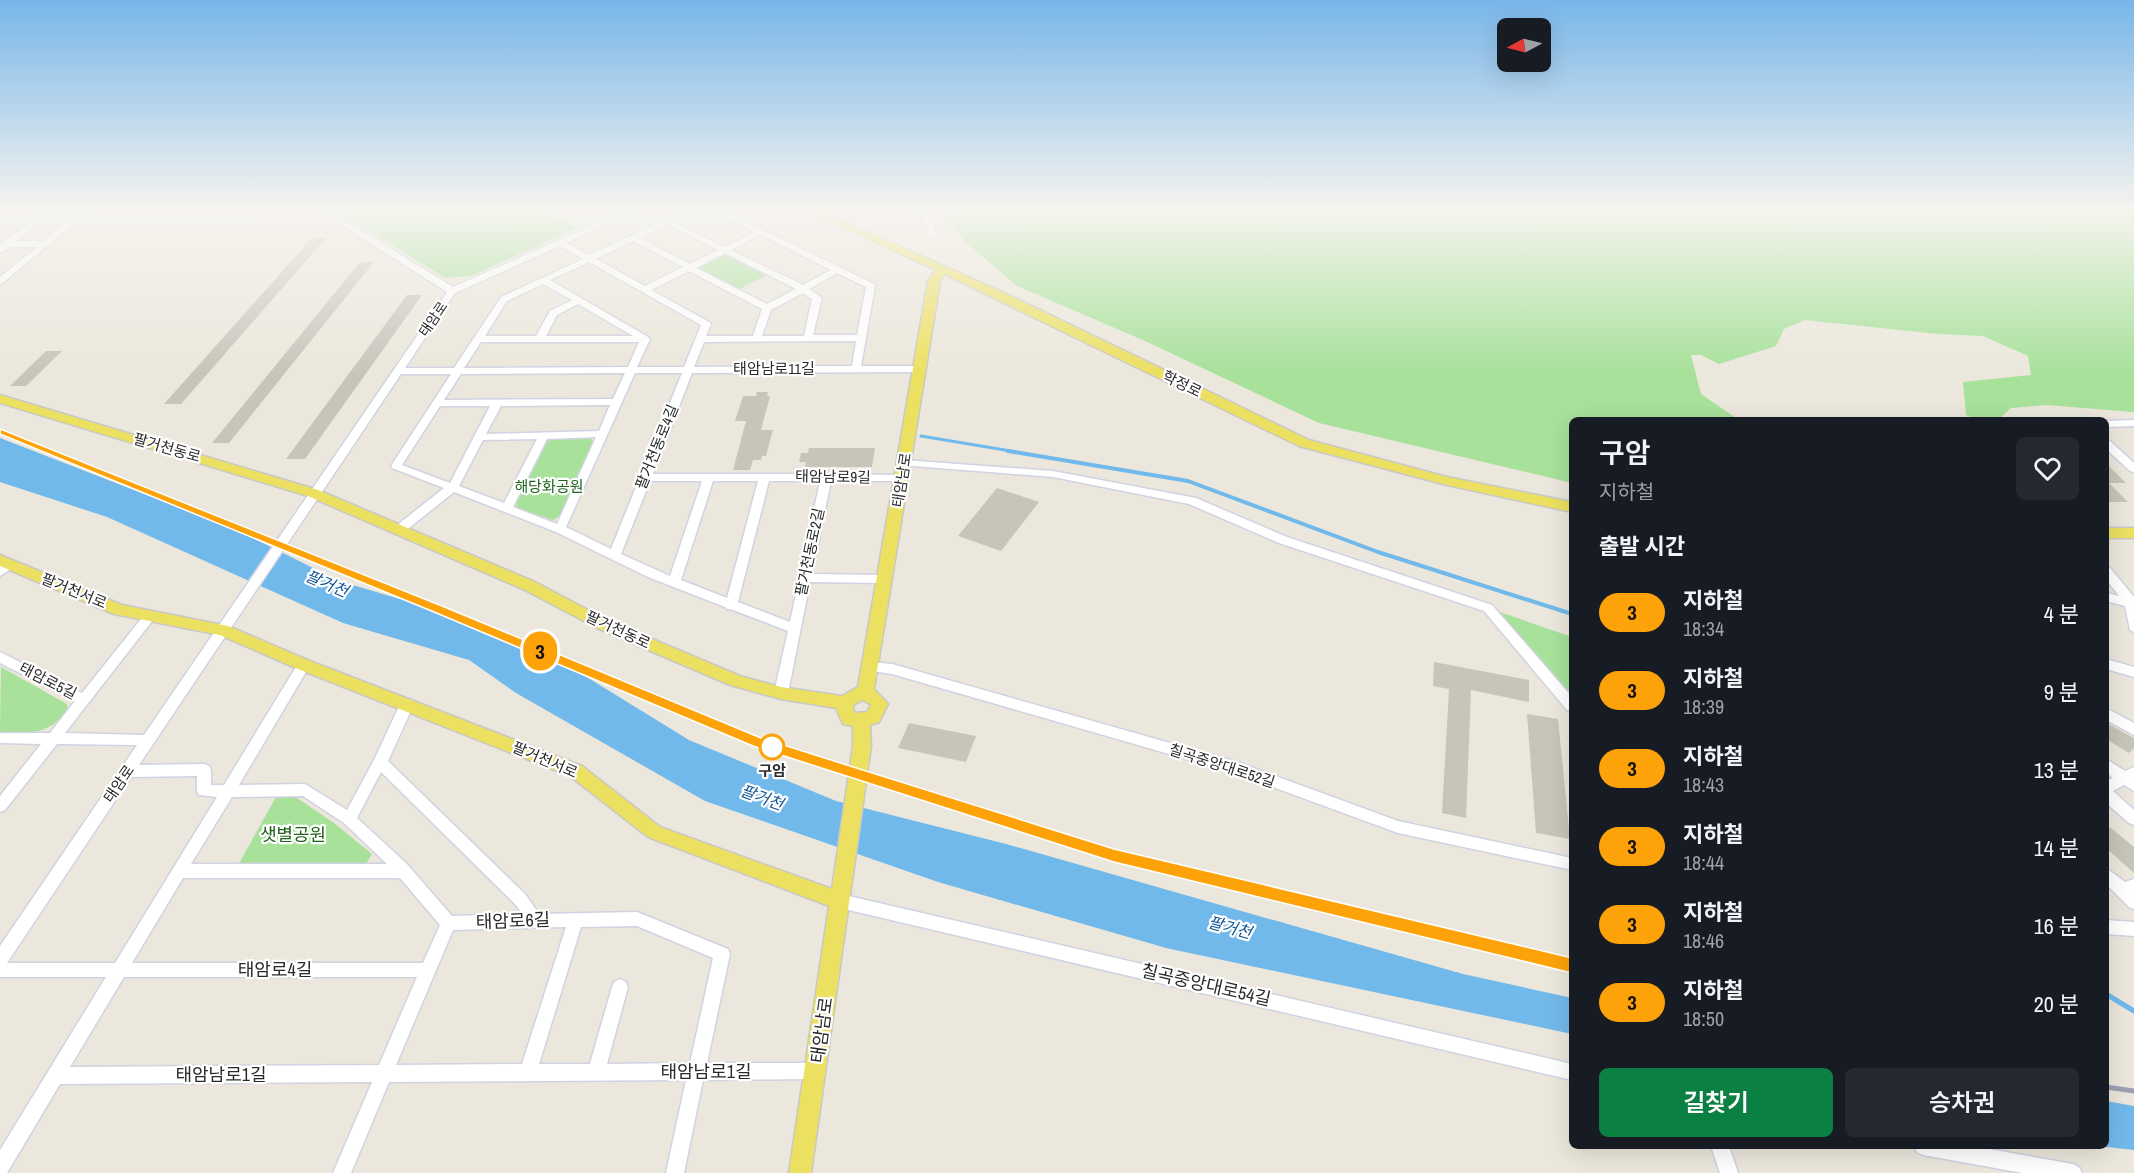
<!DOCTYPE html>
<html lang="ko">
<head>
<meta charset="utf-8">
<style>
	body { margin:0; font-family:"Archivo Narrow","Noto Sans KR",sans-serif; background:#242831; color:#f1f3f6; height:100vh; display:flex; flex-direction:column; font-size:22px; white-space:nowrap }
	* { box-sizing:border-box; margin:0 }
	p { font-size:20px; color:#9ea1a6 }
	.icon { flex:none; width:33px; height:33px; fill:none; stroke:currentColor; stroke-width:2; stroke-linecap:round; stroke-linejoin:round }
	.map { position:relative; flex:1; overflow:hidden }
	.panel { position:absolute; left:1569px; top:417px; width:540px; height:732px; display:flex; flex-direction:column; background:#171b24; border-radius:9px; box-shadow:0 6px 24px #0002 }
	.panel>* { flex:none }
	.badge { padding:0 12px; border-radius:20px; font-size:21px; line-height:39px }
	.needle { width:39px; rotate:263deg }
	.controls { position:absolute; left:1497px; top:18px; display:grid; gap:12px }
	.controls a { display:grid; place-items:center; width:54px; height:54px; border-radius:9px; background:#171b24; box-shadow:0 6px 24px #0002; font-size:30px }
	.map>.badge { position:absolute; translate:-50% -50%; box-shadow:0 0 0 3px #fff }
	h2 { padding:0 30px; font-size:22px; line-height:54px }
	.round { display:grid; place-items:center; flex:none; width:63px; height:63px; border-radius:9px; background:#242831 }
	.headline { display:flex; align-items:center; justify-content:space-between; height:102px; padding:0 30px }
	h1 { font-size:28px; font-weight:600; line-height:45px }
	.action { display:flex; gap:12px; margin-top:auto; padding:12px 30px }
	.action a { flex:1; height:69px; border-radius:9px; background:#0b8043; color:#fff; font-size:24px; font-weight:600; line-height:69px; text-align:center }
	.action a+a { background:#242831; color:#f1f3f6 }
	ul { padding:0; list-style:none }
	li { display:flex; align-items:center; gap:18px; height:78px; padding:0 30px }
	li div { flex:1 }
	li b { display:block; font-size:22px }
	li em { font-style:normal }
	li .badge { min-width:66px; font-weight:700; text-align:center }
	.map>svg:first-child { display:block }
</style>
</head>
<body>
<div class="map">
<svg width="2134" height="1173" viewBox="0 0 2134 1173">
	<rect width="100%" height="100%" fill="#ebe7dc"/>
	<g fill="#a7e19a">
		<path d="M335,210H545L578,228L471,276L445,278Z"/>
		<path d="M949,210H2134V412L2046,405L2011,408L1998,420H1977L1966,415L1963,382L2031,375L2028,356L1983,336L1938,334L1805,320L1784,329L1776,346L1719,364L1701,355H1691L1701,394L1739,420H1572V483L1319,423L1145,341L1017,286L964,241L950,220Z"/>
		<path d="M723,252L769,274L737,290L694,268Z"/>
		<path d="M589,437L594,442L563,514L553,520L517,508L516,503L543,444L553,438Z"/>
		<path d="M1488,608L1572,637V687L1562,695Z"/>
		<path d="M1,667L67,704L68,711C44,736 33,733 0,732Z"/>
		<path d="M294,796L334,823L372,854L364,867H237L276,797Z"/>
	</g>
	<g fill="#71b9eb">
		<path d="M0,438L237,530L339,581L427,607L585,676L689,740L836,801L1006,844L1463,974L1572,998V1034L1166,948L938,882L705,801L516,693L469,660L343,623L107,517L0,482Z"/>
		<path d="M2106,1101L2134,1106V1150L2098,1146H2106Z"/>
	</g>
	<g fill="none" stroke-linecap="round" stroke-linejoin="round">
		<path stroke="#71b9eb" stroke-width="3" d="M921,436L1017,452"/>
		<path stroke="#71b9eb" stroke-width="4" d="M1008,451L1188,481L1378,552L1572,614"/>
		<path stroke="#71b9eb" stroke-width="5" d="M2106,994L2134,1011"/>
	</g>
	<g fill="#c7c5ba">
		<path d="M312,238H326L181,404H164Z"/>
		<path d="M360,262H374L229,443H212Z"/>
		<path d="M407,295H422L305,459H286Z"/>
		<path d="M46,351H62L26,386H10Z"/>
		<path d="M757,392H768L767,396H770L761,430H773L766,456H762L761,460H753L750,470H733L746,421H735L743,396H756Z"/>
		<path d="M809,448H875L872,467H805L806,462H799L801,453H808Z"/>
		<path d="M2106,463L2126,483H2109L2128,502H2106Z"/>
		<path d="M997,488L1039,502L1001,551L958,536Z"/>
		<path d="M1434,662L1529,680V702L1471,690L1466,818L1442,813L1449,689L1433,686Z"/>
		<path d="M1527,714L1558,719L1570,839L1536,833Z"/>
		<path d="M909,723L976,736L966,762L898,748Z"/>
		<path d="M2106,723L2134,738V748L2129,753L2106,739Z"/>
		<path d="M2106,824L2134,847V873L2106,848Z"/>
	</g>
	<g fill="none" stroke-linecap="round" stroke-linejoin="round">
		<g stroke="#d1d2e2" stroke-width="3">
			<g id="minor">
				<path d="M45,210H59L52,212L16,241H43L81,210H90L0,285V277L37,247H10L0,253V244L5,241Z"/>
				<path d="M318,210H328L453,287L627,210H638L567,243L589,255L686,210H697L674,222L725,247L754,232L712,210H722L874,284L875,286L861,366H919L924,369L919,372L692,373L653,474H823L827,473L831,474L902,475L907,478L902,481H831L812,574L885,575L891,579L885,583L810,582L788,693L786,697H776L774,693L788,631L733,610L727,609L725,607L648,577L556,532L454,492L404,532H396L394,529L396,526L444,488L392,468L391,466L451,374H401L139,765L204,764L209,766L211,770V785H224L299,662H309L310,665L239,785L305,784L347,810L374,760L402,700L407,699L412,700L414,704L388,761L526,895L539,914L637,912L728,949L730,954L707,1063H816L822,1065L824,1071L822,1077L816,1079L703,1080L684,1173H666L686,1080L389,1082L351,1173H333L372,1082L60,1084L7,1173H0V1150L106,977H0V946L137,745L57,744L5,810L0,812V796L41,744L0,743V733H50L75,701L0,663V652L82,693L145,614H153L155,617L153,620L65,733L144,735L447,292ZM668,225L718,250L690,264L640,238ZM761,235L831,270L803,285L731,250ZM633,241L683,267L645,286L596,259ZM560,246L583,259L501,297L454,368H405L455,293ZM725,253L796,289L767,304L696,268ZM589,262L701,325L684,367H637L650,339L648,337L550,280ZM689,271L762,309L753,336H706L711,324L709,322L651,290ZM837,273L866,287L857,335H813L822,298L809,289ZM543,284L572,300L550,311L536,336H485L507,301ZM803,293L812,299L804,336H762L771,310ZM578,304L633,336H546L557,315ZM856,341L852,366L694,367L704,342ZM481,342H639L628,367L464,368ZM625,373L613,399L444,400L461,374ZM635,373H682L611,549L566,527ZM610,405L599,431L486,434L501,406ZM440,406H490L450,483L402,465ZM596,437L557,524L513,507L547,439ZM537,439L504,503L459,486L483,440ZM650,481H702L670,576L621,554ZM713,481H758L727,598L681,580ZM769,481H820L790,622L738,602ZM381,772L516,905L522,914L452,916L406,863L357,818ZM197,776V791L199,795L217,797L115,963H7L131,777ZM303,796L344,823L387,864H191L232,797ZM183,878H400L440,925L423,963H132ZM637,926L713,958L690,1063L607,1064L628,987L626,982L620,979L614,982L612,987L590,1064H539L581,927ZM566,927L522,1064L396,1065L453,930ZM124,977H417L379,1065L70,1067Z"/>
				<path d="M906,210H917L929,215L937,235L936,237H930L922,218Z"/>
				<path d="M2134,420V426L2106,427V421Z"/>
				<path d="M2106,440L2110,441L2134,463V472L2130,471L2106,449Z"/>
				<path d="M904,460L1053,471L1196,498L1287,537L1492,605L1572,697V711L1567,710L1484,611L1279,543L1189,504L1053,477L900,465L899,463L900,461Z"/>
				<path d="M11,561L15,562L17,565L0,576V566Z"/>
				<path d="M2106,567L2110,568L2134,597V632L2130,630L2125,606L2106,601V593L2119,596L2106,579Z"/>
				<path d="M2106,659L2134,667V677L2106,669Z"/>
				<path d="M871,662L892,664L1237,762L1398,821L1572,858V870L1398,833L1235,773L892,674L866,670L865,667L866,664Z"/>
				<path d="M2106,708L2134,723V735L2106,720Z"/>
				<path d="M2106,759L2125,771L2134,767V791L2124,785L2113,791L2134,810V825L2129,823L2106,803V781L2113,778L2106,772Z"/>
				<path d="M2106,868L2125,882L2134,879V909L2129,907L2106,884Z"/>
				<path d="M840,894L1572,1064V1080L840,908L835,906L832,901L835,896Z"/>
				<path d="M2106,920L2134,922V936L2106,934Z"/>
				<path d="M1711,1146H1729L1738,1173H1720Z"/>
				<path d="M1914,1146H1972L2073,1164L2079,1167L2082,1173H2023L1923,1155L1917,1152Z"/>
			</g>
		</g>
		<g stroke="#c8c8c8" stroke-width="3">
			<g id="major">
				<path d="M805,210H818L1009,295L1309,440L1447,477L1572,502V512L1447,485L1299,446L944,274L940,281L874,689L888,704L879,722L870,725L871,746L811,1173H789L829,906L648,837L570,776L298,669L220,635L114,614L0,566V555L122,605L228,626L310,661L582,766L660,827L832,889L853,746V726L843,724L836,708L781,699L730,685L597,628L525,590L308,496L0,403V395L318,490L535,582L607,620L740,676L781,687L842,696L858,687L928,281L936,270ZM863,700L871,705L867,712L854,713L853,705Z"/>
				<rect x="2106" y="528" width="28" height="10"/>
			</g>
		</g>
		<use href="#minor" fill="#fff" fill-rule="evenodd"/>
		<use href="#major" fill="#ece060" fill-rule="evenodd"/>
		<path stroke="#9f9fb3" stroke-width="3" d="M0,432L50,452"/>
		<path stroke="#9f9fb3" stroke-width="4" d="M46,451L758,742L830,766"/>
		<g stroke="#9f9fb3" stroke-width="5">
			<path d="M825,764L1114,855L1572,966"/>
			<path d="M2106,1087L2134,1091"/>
		</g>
	</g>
	<linearGradient id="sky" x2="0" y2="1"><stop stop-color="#78b6e9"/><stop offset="0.56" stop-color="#f6f4ef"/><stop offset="1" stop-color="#f6f4ef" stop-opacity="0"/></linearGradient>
	<rect width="2134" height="374" fill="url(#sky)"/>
	<path fill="#fda208" stroke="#fff" stroke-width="1.5" d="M0,429L442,606L761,738L1114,849L1572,958L1577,961L1580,966L1577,971L1572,973L1114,862L753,746L434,612L0,434Z"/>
	<circle fill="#fff" stroke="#fda208" stroke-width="3" cx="772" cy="747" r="12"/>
	<g text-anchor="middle" stroke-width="4.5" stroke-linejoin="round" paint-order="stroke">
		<g font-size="14" fill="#2a2a2a" stroke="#fff">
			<text transform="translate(433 319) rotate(-56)" y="5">태암로</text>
		</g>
		<g font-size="15" fill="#2a2a2a" stroke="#fff">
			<text x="774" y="374">태암남로11길</text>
			<text transform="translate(1182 384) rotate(26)" y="5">학정로</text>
			<text transform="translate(657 447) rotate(-68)" y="5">팔거천동로4길</text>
			<text transform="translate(167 448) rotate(16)" y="5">팔거천동로</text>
			<text transform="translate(833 477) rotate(1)" y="5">태암남로9길</text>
			<text transform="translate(902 480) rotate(-81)" y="5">태암남로</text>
			<text transform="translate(810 552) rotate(-78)" y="5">팔거천동로2길</text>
			<text transform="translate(74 591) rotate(22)" y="5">팔거천서로</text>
			<text transform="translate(618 630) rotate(25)" y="5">팔거천동로</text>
			<text transform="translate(48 681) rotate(27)" y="5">태암로5길</text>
			<text transform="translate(545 760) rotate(23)" y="5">팔거천서로</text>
			<text transform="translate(1222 766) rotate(18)" y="5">칠곡중앙대로52길</text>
			<text transform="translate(119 784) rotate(-56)" y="5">태암로</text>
		</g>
		<g font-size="15" fill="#20641c" stroke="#fff">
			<text x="549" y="492">해당화공원</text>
		</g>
		<g font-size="15" font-weight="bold" fill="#2a2a2a" stroke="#fff">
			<text x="772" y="776">구암</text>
		</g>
		<g font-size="16" font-style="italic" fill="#115596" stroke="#fff">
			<text transform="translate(327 583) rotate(23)" y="6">팔거천</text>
			<text transform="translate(762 797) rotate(20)" y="6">팔거천</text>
			<text transform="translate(1230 927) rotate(15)" y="6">팔거천</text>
		</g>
		<g font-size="18" fill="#20641c" stroke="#fff">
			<text x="293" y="841">샛별공원</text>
		</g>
		<g font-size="18" fill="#2a2a2a" stroke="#fff">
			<text transform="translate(513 921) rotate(-2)" y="6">태암로6길</text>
			<text x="275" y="976">태암로4길</text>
			<text transform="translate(1206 985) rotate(13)" y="6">칠곡중앙대로54길</text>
			<text transform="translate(822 1030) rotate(-82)" y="6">태암남로</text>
			<text x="706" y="1078">태암남로1길</text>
			<text x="221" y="1081">태암남로1길</text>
		</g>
	</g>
</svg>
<div class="controls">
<a><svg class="needle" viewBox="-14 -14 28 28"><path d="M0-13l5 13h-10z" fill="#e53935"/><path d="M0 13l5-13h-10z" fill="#9ea1a6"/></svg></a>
</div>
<b class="badge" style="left:540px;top:651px;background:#fda208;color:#111">3</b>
<section class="panel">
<div class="headline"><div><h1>구암</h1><p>지하철</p></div><a class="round"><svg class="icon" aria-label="heart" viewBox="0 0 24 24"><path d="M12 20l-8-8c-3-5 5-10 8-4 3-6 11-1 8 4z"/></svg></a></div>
<h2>출발 시간</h2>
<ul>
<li><span class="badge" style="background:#fda208;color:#111">3</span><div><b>지하철</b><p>18:34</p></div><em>4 분</em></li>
<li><span class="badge" style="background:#fda208;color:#111">3</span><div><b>지하철</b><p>18:39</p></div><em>9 분</em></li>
<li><span class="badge" style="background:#fda208;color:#111">3</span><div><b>지하철</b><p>18:43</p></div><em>13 분</em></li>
<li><span class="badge" style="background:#fda208;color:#111">3</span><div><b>지하철</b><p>18:44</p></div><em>14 분</em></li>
<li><span class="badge" style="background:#fda208;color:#111">3</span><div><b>지하철</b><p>18:46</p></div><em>16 분</em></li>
<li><span class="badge" style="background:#fda208;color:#111">3</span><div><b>지하철</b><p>18:50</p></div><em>20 분</em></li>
</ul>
<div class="action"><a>길찾기</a><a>승차권</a></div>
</section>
</div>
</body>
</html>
